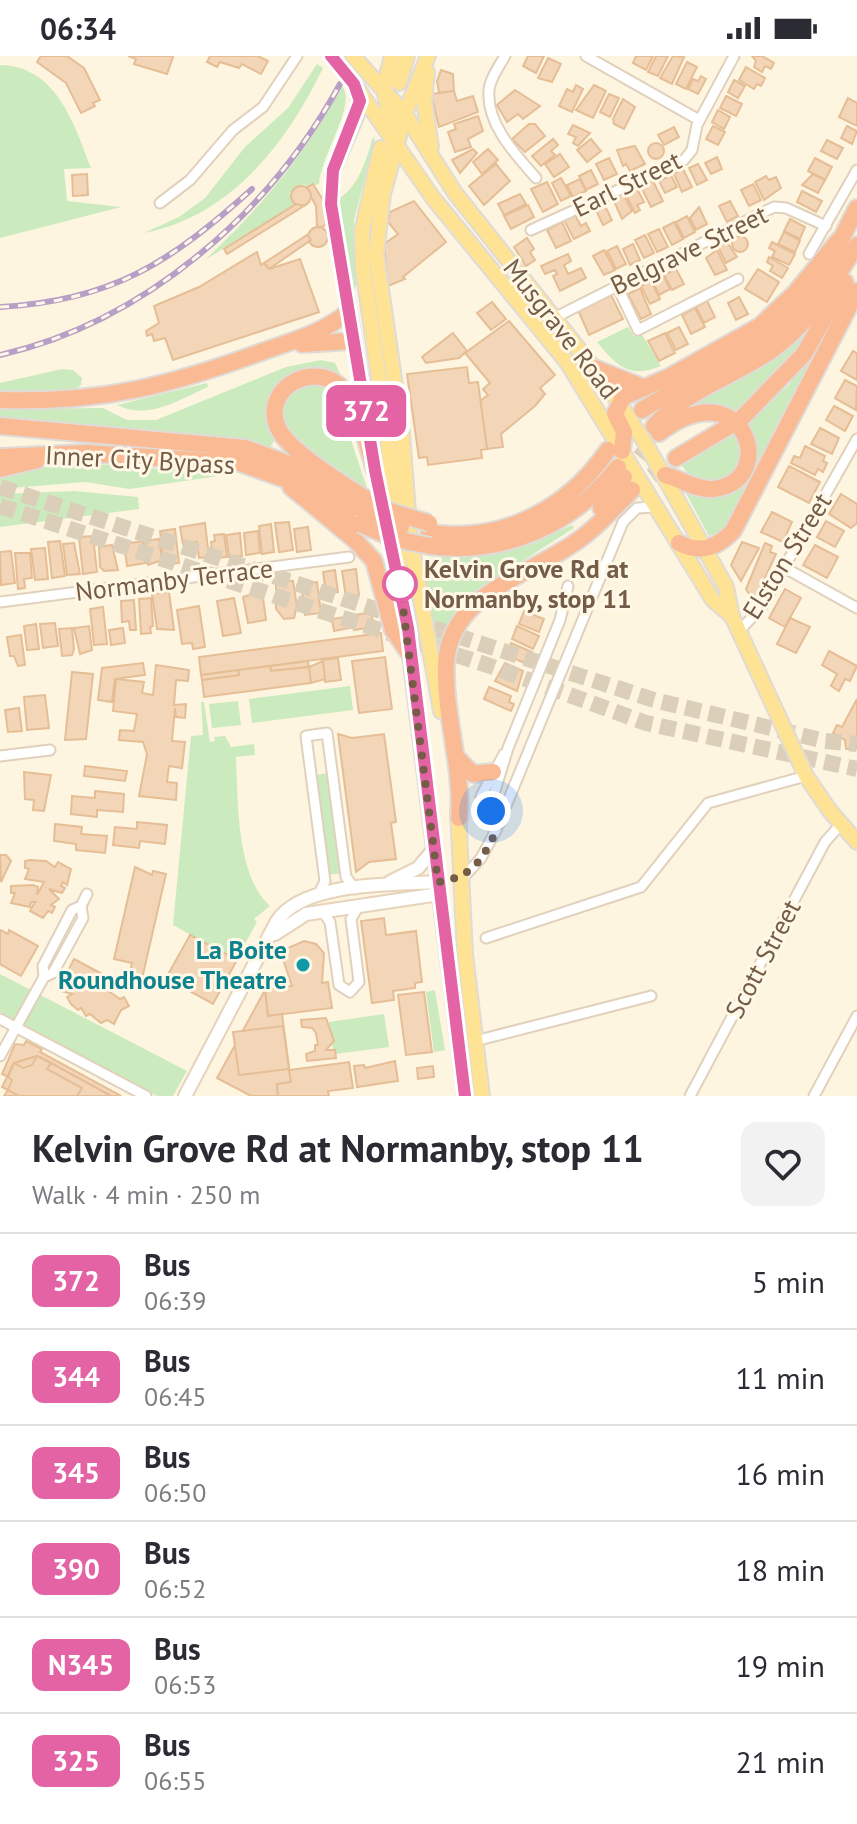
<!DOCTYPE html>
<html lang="en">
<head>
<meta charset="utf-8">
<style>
	body { margin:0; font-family:"PT Sans",sans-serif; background:#f2f2f3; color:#2b2b33; height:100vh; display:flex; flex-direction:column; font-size:30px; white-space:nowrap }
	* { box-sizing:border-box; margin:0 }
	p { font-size:26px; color:#7c7c81 }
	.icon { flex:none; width:44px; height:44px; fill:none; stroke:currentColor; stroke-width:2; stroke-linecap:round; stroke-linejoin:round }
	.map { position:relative; height:1040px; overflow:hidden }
	.panel { display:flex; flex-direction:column; background:#fff; flex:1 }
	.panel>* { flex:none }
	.badge { padding:0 16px; border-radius:12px; font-size:28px; line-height:52px }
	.you { position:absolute; width:40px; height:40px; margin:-20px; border:6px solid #fff; border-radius:50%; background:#1a73e8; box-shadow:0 0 0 12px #1a73e833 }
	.map>.badge { position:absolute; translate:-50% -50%; box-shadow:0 0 0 4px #fff }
	.round { display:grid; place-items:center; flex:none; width:84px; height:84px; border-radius:16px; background:#f2f2f3 }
	.headline { display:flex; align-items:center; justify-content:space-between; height:136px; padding:0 32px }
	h1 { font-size:38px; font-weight:600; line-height:60px }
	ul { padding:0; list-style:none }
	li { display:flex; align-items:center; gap:24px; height:96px; padding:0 32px; border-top:2px solid #e1e1e2 }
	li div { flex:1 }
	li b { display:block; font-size:30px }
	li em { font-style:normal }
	li .badge { min-width:88px; font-weight:700; text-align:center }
	.status { display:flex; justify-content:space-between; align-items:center; height:56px; padding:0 40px; background:#fff; direction:ltr }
	.status svg { height:22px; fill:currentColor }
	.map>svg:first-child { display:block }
</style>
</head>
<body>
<div class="status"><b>06:34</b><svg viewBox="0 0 49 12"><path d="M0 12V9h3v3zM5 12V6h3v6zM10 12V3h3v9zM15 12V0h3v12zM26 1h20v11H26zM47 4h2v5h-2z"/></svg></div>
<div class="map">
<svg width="857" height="1040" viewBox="0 0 857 1040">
	<rect width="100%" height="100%" fill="#fdf5e0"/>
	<g fill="#cbebbe">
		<path d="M317,8L323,12C286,88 231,160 144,177L179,161L205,142L245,91L288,52Z"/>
		<path d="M0,9C56,10 74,67 91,112L64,113L67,145L121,151L0,182Z"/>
		<path d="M342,30C357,49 321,98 319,128L307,131L304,128L289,137L296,148L205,204C261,151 306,98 342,30Z"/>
		<path d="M373,81L375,84L354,164L358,226L350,242L337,144C359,131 366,104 373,81Z"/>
		<path d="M828,248L807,287L737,358L711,349L682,356Z"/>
		<path d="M831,269L729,472L709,480L682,430L717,439L734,433C748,409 764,392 746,366L789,329Z"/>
		<path d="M628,271L634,280L641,277L661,310C629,323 617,310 597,286Z"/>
		<path d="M321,304L335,307L343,324C319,312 304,309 282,326L276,382L270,391L233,382L0,363V353L103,352L127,364H156L286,311Z"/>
		<path d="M62,313L73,314L82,322L81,329L73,336L0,335V327Z"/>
		<path d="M302,326L327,329L336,339L370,441L284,373L281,348Z"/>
		<path d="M207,327L208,331C180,343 148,365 117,349Z"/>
		<path d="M736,373L742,402C728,426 717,428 690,421L680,407Z"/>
		<path d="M71,408L118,409L225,419L130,433L85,426L0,433V417Z"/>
		<path d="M74,435L138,441L139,453L0,471V438Z"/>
		<path d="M572,469L574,472L477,534L455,560L439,598L424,544L422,502L503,496L534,487Z"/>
		<path d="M350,630L353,654L252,667L249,643Z"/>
		<path d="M238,645L241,669L212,672L209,648Z"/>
		<path d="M201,646H204L210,686L215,685L214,681L225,680L231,691L254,688L255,699L236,701C238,744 236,820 270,850L254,863L257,866L236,904L173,869L191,680L203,679Z"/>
		<path d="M330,717L344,817L327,819L313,719Z"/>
		<path d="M0,918L187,1015L173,1040H157L0,956Z"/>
		<path d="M435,934L445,994L434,996L426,936Z"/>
		<path d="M384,958L389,991L335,998L333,995L329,966Z"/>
	</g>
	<g fill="#f3d5b7" stroke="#e6be96" stroke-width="2">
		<path d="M41,0H67L84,12L100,44L93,47L95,50L81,57L66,27L37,6Z"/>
		<path d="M128,0H171L173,1L167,18L134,8L136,3Z"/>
		<path d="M210,0H258L268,5L261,18L242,8L239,12L220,6L217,11L207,6Z"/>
		<path d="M528,0H544L536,17L523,10Z"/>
		<path d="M636,0H653L646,14L633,7Z"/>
		<path d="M656,0H668L658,20L648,16Z"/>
		<path d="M673,0L684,1L672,28L660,22Z"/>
		<path d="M752,0H762L774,7L771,13L765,10L762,16L754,11L756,5Z"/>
		<path d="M548,2L561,8L552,26L538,22Z"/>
		<path d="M687,6L697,11L686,33L676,28Z"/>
		<path d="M746,11L765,22L761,30L757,28L754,33L739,24Z"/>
		<path d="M441,14L453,18L454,35L439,37L437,25Z"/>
		<path d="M701,20L706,23L698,38L688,33L693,23L698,25Z"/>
		<path d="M734,24L745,30L738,42L728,36Z"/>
		<path d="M576,29L583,33L572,56L559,50L567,33L573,36Z"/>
		<path d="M594,29L606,35L593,62L576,54Z"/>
		<path d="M515,34L540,50L523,63L518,58L507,66L497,49Z"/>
		<path d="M454,35L457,45L473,40L478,56L439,71L431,38Z"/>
		<path d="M609,38L619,42L610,61L600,56Z"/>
		<path d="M726,40L742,48L736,60L720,52Z"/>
		<path d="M848,42L857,47V70L839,61Z"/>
		<path d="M623,43L635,51L624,73L614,68L613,63Z"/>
		<path d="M718,54L730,61L724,73L712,66Z"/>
		<path d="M478,60L483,75L468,83L471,91L455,96L448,76L456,73L454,68Z"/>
		<path d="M529,68H535L545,80L525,96L512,83Z"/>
		<path d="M573,69L590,77L578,90L573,87L576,81L568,78Z"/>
		<path d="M713,70L725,76L718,89L706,83Z"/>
		<path d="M847,70L857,75L852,88L841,82Z"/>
		<path d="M674,71L679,81L664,89L658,79Z"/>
		<path d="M553,83L558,89L551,95L555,99L541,110L532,100Z"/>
		<path d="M591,83L601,95L587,106L577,94Z"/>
		<path d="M827,84L843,92L837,103L821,95Z"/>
		<circle cx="656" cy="95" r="8"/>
		<path d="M635,90L645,108L630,115L626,108L623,110L617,94Z"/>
		<path d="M473,93L477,97L460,117L452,104Z"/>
		<path d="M488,93L498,104L482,118L473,106Z"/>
		<path d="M560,98L569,111L554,121L545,108Z"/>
		<path d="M717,101L722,113L711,118L705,107Z"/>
		<path d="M609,102L617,118L604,124L596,108Z"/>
		<path d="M815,102L832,111L825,124L808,115Z"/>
		<path d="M496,108L510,125L484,149L469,130Z"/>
		<path d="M698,108L707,124L697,129L689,112Z"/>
		<path d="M683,113L692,131L682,136L674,118Z"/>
		<path d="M591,114L598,128L586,134L579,120Z"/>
		<path d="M87,118L88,139L73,140L72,119Z"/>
		<path d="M813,118L825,124L818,137L802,129Z"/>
		<path d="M671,119L677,131L665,137L659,125Z"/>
		<path d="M766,120L769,124L776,121L781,132L764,144L755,126Z"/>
		<path d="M561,122L571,140L561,145L552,127Z"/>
		<path d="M580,123L586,135L573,141L567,129Z"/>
		<path d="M653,125L663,145L651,151L641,131Z"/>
		<path d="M547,126L558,148L543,156L531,133Z"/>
		<path d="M313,128L323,144L326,168L322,171H317L316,150L306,132Z"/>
		<path d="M753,128L761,144L749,150L741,134Z"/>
		<circle cx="301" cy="140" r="10"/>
		<path d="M637,133L644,146L637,149L640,154L635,157L626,139Z"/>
		<path d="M802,135L822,145L816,156L797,146Z"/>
		<path d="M520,138L526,148L504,159L498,148Z"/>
		<path d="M623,138L632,155L622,163L613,143Z"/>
		<path d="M414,145L446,186L403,221L405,223L388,230L384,188L398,178L388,166L390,156Z"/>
		<path d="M730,145L738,160L727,166L719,150Z"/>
		<path d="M603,146L612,164L603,169L594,150Z"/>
		<path d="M296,148L304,150L227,198L224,193Z"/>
		<path d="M528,149L534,161L511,173L504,160Z"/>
		<path d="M699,151L707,168L696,174L690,162Z"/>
		<path d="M575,159L581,170L586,167L590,175L574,183L564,164Z"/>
		<path d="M687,160L695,176L684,182L676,166Z"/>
		<path d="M790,163L805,171L800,183L784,175Z"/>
		<path d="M562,166L571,185L556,192L547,174Z"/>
		<path d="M674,166L683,183L672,189L663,172Z"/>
		<circle cx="318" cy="181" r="10"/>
		<path d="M659,173L668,191L657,196L648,178Z"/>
		<path d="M784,176L800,185L795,196L778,188Z"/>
		<path d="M307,179L311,184L269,213L264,207Z"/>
		<path d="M645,179L654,197L644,202L635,184Z"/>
		<circle cx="740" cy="188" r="8"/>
		<path d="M527,182L534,193L530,196L535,204L526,210L514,191Z"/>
		<path d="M727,186L737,201L726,207L718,191Z"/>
		<path d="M772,186L795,198L789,209L772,201L775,195L769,192Z"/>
		<path d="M633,188L640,204L630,209L623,193Z"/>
		<path d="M617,190L626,208L616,213L607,195Z"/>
		<path d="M604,194L615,214L604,219L593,200Z"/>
		<path d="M717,194L727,214L715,219L706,202Z"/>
		<path d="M257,196L261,209L264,207L269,213L300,203L319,256L173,304L165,282L154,285L152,278L147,280L146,275L159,267L154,250L199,231Z"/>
		<path d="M568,198L571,205L564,209L568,218L581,212L586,222L560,235L553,220L557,218L555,214L545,218L541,210Z"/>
		<path d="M769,201L788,212L782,222L770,215L773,210L767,206Z"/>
		<path d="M676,213L684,228L672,234L664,219Z"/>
		<path d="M758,213L779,226L767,246L745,233Z"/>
		<path d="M662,217L670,233L659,239L651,222Z"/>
		<path d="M651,225L660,243L650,248L641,230Z"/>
		<path d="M640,232L651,258L641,263L628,238Z"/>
		<path d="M611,239L623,263L589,279L578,254Z"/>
		<path d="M739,241L748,258L736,264L728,247Z"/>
		<path d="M707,245L715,261L704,267L696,251Z"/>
		<path d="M492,246L506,263L491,274L477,257Z"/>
		<path d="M695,252L705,271L691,278L682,259Z"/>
		<path d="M509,265L555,319L540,332L545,338L535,350L501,378L503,391L487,393L480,345L488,339L483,333L490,327L465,297Z"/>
		<path d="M679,271L688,288L676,294L667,277Z"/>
		<path d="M453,277L467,295L459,302L426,307L422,301Z"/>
		<path d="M665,277L675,297L659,305L648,285Z"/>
		<path d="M853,295L857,297V324L841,315Z"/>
		<path d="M467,311L469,327L478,326L487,393L481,394L482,402L428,409L427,401L419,402L407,318Z"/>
		<path d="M845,324L857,330L856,354L835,342Z"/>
		<path d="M834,350L853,360L845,375L826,364Z"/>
		<path d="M820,372L839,382L832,398L811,388Z"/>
		<path d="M805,390L825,400L823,405L827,407L823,416L818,413L815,419L791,407L794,400L800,402Z"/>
		<path d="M789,410L820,426L809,447L778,431Z"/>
		<path d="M841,438L857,448V467L851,472L829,458Z"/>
		<path d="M772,456L792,466L783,486L761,476Z"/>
		<path d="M826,465L844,475L835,491L817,481Z"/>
		<path d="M289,466L293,494L279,496L275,467Z"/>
		<path d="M205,467L209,501L199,502L197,486L183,488L180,471Z"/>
		<path d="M271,468L274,496L262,498L259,470Z"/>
		<path d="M308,471L311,494L297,496L294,473Z"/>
		<path d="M175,473L179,507L164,509L160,475Z"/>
		<path d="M258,475L260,497L246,499L244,477Z"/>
		<path d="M240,477L242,500L229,501L226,479Z"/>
		<path d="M224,478L227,501L213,502L211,486L215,485L214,479Z"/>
		<path d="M93,480L97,516L83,518L79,481Z"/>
		<path d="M159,483L162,504L148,509L145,485Z"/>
		<path d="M60,485L65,520L52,522L48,486Z"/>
		<path d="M143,485L146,507L127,510L124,488Z"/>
		<path d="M742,486L759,492L741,525L731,509Z"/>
		<path d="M74,487L80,518L67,519L63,488Z"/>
		<path d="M765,487L772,490L770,496L776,498L754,546L746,533Z"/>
		<path d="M112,489L118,514L104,515L100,511L99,491Z"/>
		<path d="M815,489L838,501L827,522L803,509Z"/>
		<path d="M45,492L48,523L35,524L31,493Z"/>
		<path d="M11,495L15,527L1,529L0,496Z"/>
		<path d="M15,497H30L32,522L24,523L25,532L18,533Z"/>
		<path d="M356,513L359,539L346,541L342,515Z"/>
		<path d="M335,514L338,536L326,537L323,516Z"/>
		<path d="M282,524L293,525L297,550L294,562L284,563L276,553V527Z"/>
		<path d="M317,526L321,557L305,559L301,528Z"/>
		<path d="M785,533L801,542L785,571L769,562Z"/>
		<path d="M262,535L266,564L248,567L243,541Z"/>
		<path d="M169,536L174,574L157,573L152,538Z"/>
		<path d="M151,542L153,570L150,571L151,577L141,578L139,543Z"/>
		<path d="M234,542L241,577L223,580L217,545Z"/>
		<path d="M134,544L136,574H130L129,565L122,566L121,545Z"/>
		<path d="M199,550L205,591L193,593L192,587L182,588L177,554Z"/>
		<path d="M103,551L107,588L94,589L90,553Z"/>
		<path d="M524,555L544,563L539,576L519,568Z"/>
		<path d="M371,557L374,571L354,574L352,559Z"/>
		<path d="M352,560L354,571L334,575L332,563Z"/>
		<path d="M790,562L810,571L796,597L777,588Z"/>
		<path d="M55,567L58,590L43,592L40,568Z"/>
		<path d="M36,568L39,593L27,594L24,570Z"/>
		<path d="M89,570L92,594L80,598L74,572Z"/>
		<path d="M517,570L539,580L533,593L512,583Z"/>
		<path d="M72,572L74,593L72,599L62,600L59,573Z"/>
		<path d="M123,572L125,587L111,589L109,574Z"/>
		<path d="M381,577L383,595L201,619L199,601Z"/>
		<path d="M21,579L25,609L18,610L14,600H10L7,581Z"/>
		<path d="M511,587L532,596L527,608L506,599Z"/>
		<path d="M829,595L857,610L850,625L845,623L839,635L831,630L837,618L822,609Z"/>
		<path d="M385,601L392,653L359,657L352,605Z"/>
		<path d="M338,602L341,624L325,626L322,604Z"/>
		<path d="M308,605L309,611L271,615L270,610Z"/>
		<path d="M323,605L325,623L311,627L309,611Z"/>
		<path d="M143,607L145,619L115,623L112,646L98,644L102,612Z"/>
		<path d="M505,607L523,615L517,635L495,625Z"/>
		<path d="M156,609L189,614L188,625L176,624L174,649L186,648L185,662L176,661L175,652L172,685L185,686L182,712L169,710L167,726L177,727L176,744L139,740L147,698L143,686L119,684L120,674L134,675L137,658L113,655L116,623L144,626L142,637L153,639Z"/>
		<path d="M270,610L271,615L309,611L311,627L204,641L202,624L239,619L238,614Z"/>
		<path d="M238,614L239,619L202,624L201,619Z"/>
		<path d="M72,616L93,618L86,683L65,684Z"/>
		<path d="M489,631L511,640L509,646L514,648L511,655L484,643Z"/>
		<path d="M45,639L49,672L27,674L24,641Z"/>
		<path d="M857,643V692L846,693L845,684L833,677L837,669L842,671Z"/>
		<path d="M19,652L22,675L8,676L5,654Z"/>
		<path d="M338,678L352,682L384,678L396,766L391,767L396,803L369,806L356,816Z"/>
		<path d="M85,710L127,715L125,725L84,720Z"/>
		<path d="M24,716L51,719L44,755L33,754L34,744L25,743Z"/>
		<path d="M95,735L124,738L123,756L97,754V761L71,758L72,740L95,742Z"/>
		<path d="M137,766L167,769L165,788L140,785L139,792L113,789L115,771L137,773Z"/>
		<path d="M55,768L82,771L81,778L107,780L105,797L76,794V788L54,785Z"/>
		<path d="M0,799H6L11,805L1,826Z"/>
		<path d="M30,804L46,805L55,811L58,806L71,813L67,829L63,826L61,830L65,832L62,837L49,833L59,843L51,849L55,851L52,857L48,855L43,862L30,855L35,846H31L30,851L11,847L15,837H11V830L33,829L38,831L37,839L44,826L25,823L29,813L25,812V805Z"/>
		<path d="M135,811L152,819L153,815L166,818L142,923L130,916L132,907L114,903Z"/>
		<path d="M384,862L386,879L416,875L422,926L415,927V932L393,935L394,944L372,947L361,865Z"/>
		<path d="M0,874L8,878L9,874L38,890L21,920L0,908Z"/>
		<path d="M190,879L237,904L213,948L166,922Z"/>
		<path d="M304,885L316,888L324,897L322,927L328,926L332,952L268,960L265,934L292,930L283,903L288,892Z"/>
		<path d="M74,903L106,920L103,927L109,931L107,934L120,943L124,941L129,950L121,954L114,968L107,964L101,967L90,958L86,960L81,952L78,954L71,948L67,941L72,938L58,934Z"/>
		<path d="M265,934L268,960L282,958L291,1026L277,1028L278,1040H251L217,1022Z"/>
		<path d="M424,936L432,996L406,999L398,939Z"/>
		<path d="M326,962L334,985L326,994H335L336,1002L307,1005L306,998L315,995V989H318L316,977L312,972L302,971L301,964Z"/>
		<path d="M283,970L289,1013L239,1019L233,976Z"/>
		<path d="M26,985L42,993L40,996L121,1040H111L37,1000L14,1007L8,1021L2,1018L15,988L24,989Z"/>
		<path d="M37,1000L51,1007L111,1040H4L8,1034L2,1031L14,1007Z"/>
		<path d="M37,1000L51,1007L47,1013L82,1032L77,1040H19L8,1034L12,1024L8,1021L14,1007L23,1012L32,1009Z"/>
		<path d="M395,1005L398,1025L357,1031L354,1010L364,1009L365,1012Z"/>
		<path d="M349,1006L353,1032L328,1035L329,1040H278L277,1028L291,1026L289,1014Z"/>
		<path d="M433,1010L434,1021L418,1023L417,1012Z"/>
	</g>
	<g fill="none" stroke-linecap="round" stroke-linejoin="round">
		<g stroke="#dbcfba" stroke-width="16" stroke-dasharray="16 8" stroke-linecap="butt">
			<path d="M625,420L659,377"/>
			<path d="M0,431L654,644L825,685L857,688"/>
			<path d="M632,434L676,402"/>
			<path d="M0,450L493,611L646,667L857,713"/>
		</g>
		<g stroke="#e1d1bc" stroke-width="13">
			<g id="street">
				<path d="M505,0C499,10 490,23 489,34C486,68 516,99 536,122"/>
				<path d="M586,0L699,64"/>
				<path d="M160,147L190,124L233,74L263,51L297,0"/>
				<path d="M531,174L684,104L692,94L697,69L734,0"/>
				<path d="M809,198L857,114"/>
				<path d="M617,230L638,274L738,223"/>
				<path d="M554,262L774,151L786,152L826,170"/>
				<path d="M785,512L857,552"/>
				<path d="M0,546L349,501"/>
				<path d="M740,574L761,552L857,383"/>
				<path d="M0,700L50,694"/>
				<path d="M500,767L491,755V748L508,692L560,564L568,530"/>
				<path d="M496,774L483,764L481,740L504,698"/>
				<path d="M462,823L481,802L496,774L623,466L637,452L657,451"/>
				<path d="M319,838L325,825L306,680L327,677L346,821L355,833"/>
				<path d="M322,855L330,866L339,929L350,936L359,926L351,863L358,851"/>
				<path d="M486,882L641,831L708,747L806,720"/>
				<path d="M44,921L43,910L72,854L81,850L87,838"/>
				<path d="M0,963L146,1040"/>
				<path d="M475,985L651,940"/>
				<path d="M0,1000L44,921L53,917L83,862L81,850"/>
				<path d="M690,1040L825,786L841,768"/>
				<path d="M814,1040L857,960"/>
			</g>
		</g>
		<g stroke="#e6d3b9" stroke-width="16">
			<g id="secondary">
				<path d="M390,826L418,812L434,793"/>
				<path d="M275,878L306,858L439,838"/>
				<path d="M185,1040L277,865C304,825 393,829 438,826"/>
			</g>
		</g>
		<g stroke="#e0dbd7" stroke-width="18">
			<g id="primary">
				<path d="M353,0L405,58L455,137L605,326L644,385L726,531L732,560L806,720L830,755L857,786"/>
				<path d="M392,0L384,32L392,74"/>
				<path d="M428,0L405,58L383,138L376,198L402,378L410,482L441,655"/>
				<path d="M427,16L424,45L431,91"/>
				<path d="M350,22L433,142L567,306L713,544L732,560"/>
				<path d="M399,27L407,0"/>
				<path d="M358,33L359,54L333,114L331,148L370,379"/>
				<path d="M381,92L362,176L363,212L388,385L402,536L465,1040"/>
				<path d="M374,404L397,520"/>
				<path d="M458,754L465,898L482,1040"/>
			</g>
		</g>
		<g stroke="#e0dbd7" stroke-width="20">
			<g id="highway">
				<path d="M302,288L352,285"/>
				<path d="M594,312L645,332"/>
				<path d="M0,344C102,347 169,330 264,295C293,285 322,277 347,257"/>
				<path d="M642,354C701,316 771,292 814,234C832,209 842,178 857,152"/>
				<path d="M742,362L804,298L845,226"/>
				<path d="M0,370L245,392L292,409L359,452"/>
				<path d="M654,370C686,334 733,321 772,294C811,266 831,228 857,189"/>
				<path d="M659,377C746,310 781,428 712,433C696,434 681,423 665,419"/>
				<path d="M622,395L624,376L615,358L623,341L669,321L760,270L795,237L839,184"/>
				<path d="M0,401L86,397L240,407L301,429L360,468"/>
				<path d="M676,402L731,369"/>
				<path d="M0,413L37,404"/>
				<path d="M291,431L355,484L374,505L393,574L411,600"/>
				<path d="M358,438C337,424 288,394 278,372C261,335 310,304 340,330C360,348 366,389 375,414"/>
				<path d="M601,452L624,421"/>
				<path d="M429,477C502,487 567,454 608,394"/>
				<path d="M679,487C700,498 717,492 733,475L857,235"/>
				<path d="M430,490C504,500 573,469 618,411"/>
				<path d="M458,703L473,718L493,716"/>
				<path d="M459,762C463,710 444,660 446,609C448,542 522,521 568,491C593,476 612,454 632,434"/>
			</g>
		</g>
		<use href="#street" stroke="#fff" stroke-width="9"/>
		<use href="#secondary" stroke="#fff" stroke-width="12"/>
		<use href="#primary" stroke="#ffe395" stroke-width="14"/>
		<use href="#highway" stroke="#faba94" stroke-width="16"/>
		<g stroke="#b89fc6" stroke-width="6">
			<g id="rail">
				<path d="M0,251C112,245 171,206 252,133"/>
				<path d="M0,299C145,266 271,156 340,28"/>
			</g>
		</g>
		<use href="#rail" stroke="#fff8e7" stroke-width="3" stroke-dasharray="9" stroke-linecap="butt"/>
		<g stroke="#e0dbd7" stroke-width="18" stroke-linecap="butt">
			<path id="primary-bridge" d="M331,0L350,22"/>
		</g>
		<g stroke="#e0dbd7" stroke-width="20" stroke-linecap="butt">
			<g id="highway-bridge">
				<path d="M358,438L392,456L429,467"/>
				<path d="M359,452L401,471"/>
				<path d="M360,468L395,483L430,490"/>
			</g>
		</g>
		<use href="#primary-bridge" stroke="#ffe395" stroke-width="14"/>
		<use href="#highway-bridge" stroke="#faba94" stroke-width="16"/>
	</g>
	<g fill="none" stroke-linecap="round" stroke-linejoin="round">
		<g stroke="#fff" stroke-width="18">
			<path id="line" d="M331,0L354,28L360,45L333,114L331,148L375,414L408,572L465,1040"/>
		</g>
		<use href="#line" stroke="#e463a4" stroke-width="12"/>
		<path stroke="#745c47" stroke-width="8" stroke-dasharray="0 14.4" d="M400,528L438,826C476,821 484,800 500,767L491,755"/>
	</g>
	<circle fill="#fff" stroke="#e463a4" stroke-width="4" cx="400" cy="528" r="16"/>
	<circle fill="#0f9aa8" stroke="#fff8e7" stroke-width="3" cx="303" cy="909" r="8"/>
	<g text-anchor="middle" stroke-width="6" stroke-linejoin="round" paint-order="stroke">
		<g font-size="26" fill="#745c47" stroke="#fff8e7">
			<text transform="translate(627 128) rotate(-26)" y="9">Earl Street</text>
			<text transform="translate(689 194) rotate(-26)" y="9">Belgrave Street</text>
			<text transform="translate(561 273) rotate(52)" y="9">Musgrave Road</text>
			<text transform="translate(140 404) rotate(3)" y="9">Inner City Bypass</text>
			<text transform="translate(787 500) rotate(-58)" y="9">Elston Street</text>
			<text transform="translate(174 524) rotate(-7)" y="9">Normanby Terrace</text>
			<text transform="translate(763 903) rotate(-62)" y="9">Scott Street</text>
		</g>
		<g font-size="26" font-weight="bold" fill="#745c47" stroke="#fff8e7" text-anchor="start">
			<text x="424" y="522">Kelvin Grove Rd at<tspan x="424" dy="30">Normanby, stop 11</tspan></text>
		</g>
		<g font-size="26" font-weight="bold" fill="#0d838f" stroke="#fff8e7" text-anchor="end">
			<text x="287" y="903">La Boite<tspan x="287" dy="30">Roundhouse Theatre</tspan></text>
		</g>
	</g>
</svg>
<div class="you" style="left:491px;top:755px"></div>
<b class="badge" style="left:366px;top:355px;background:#e463a4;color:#fff">372</b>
</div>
<section class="panel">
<div class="headline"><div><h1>Kelvin Grove Rd at Normanby, stop 11</h1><p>Walk · 4 min · 250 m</p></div><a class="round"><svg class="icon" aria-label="heart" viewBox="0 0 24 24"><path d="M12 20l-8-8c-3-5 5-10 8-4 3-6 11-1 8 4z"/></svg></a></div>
<ul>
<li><span class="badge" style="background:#e463a4;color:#fff">372</span><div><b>Bus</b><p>06:39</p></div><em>5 min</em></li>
<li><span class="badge" style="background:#e463a4;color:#fff">344</span><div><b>Bus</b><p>06:45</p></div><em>11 min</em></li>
<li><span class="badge" style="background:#e463a4;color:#fff">345</span><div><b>Bus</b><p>06:50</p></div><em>16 min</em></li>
<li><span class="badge" style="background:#e463a4;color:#fff">390</span><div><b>Bus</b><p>06:52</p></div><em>18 min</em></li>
<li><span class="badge" style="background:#e463a4;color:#fff">N345</span><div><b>Bus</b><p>06:53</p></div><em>19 min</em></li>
<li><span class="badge" style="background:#e463a4;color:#fff">325</span><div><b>Bus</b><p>06:55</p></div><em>21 min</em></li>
</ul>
</section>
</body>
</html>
